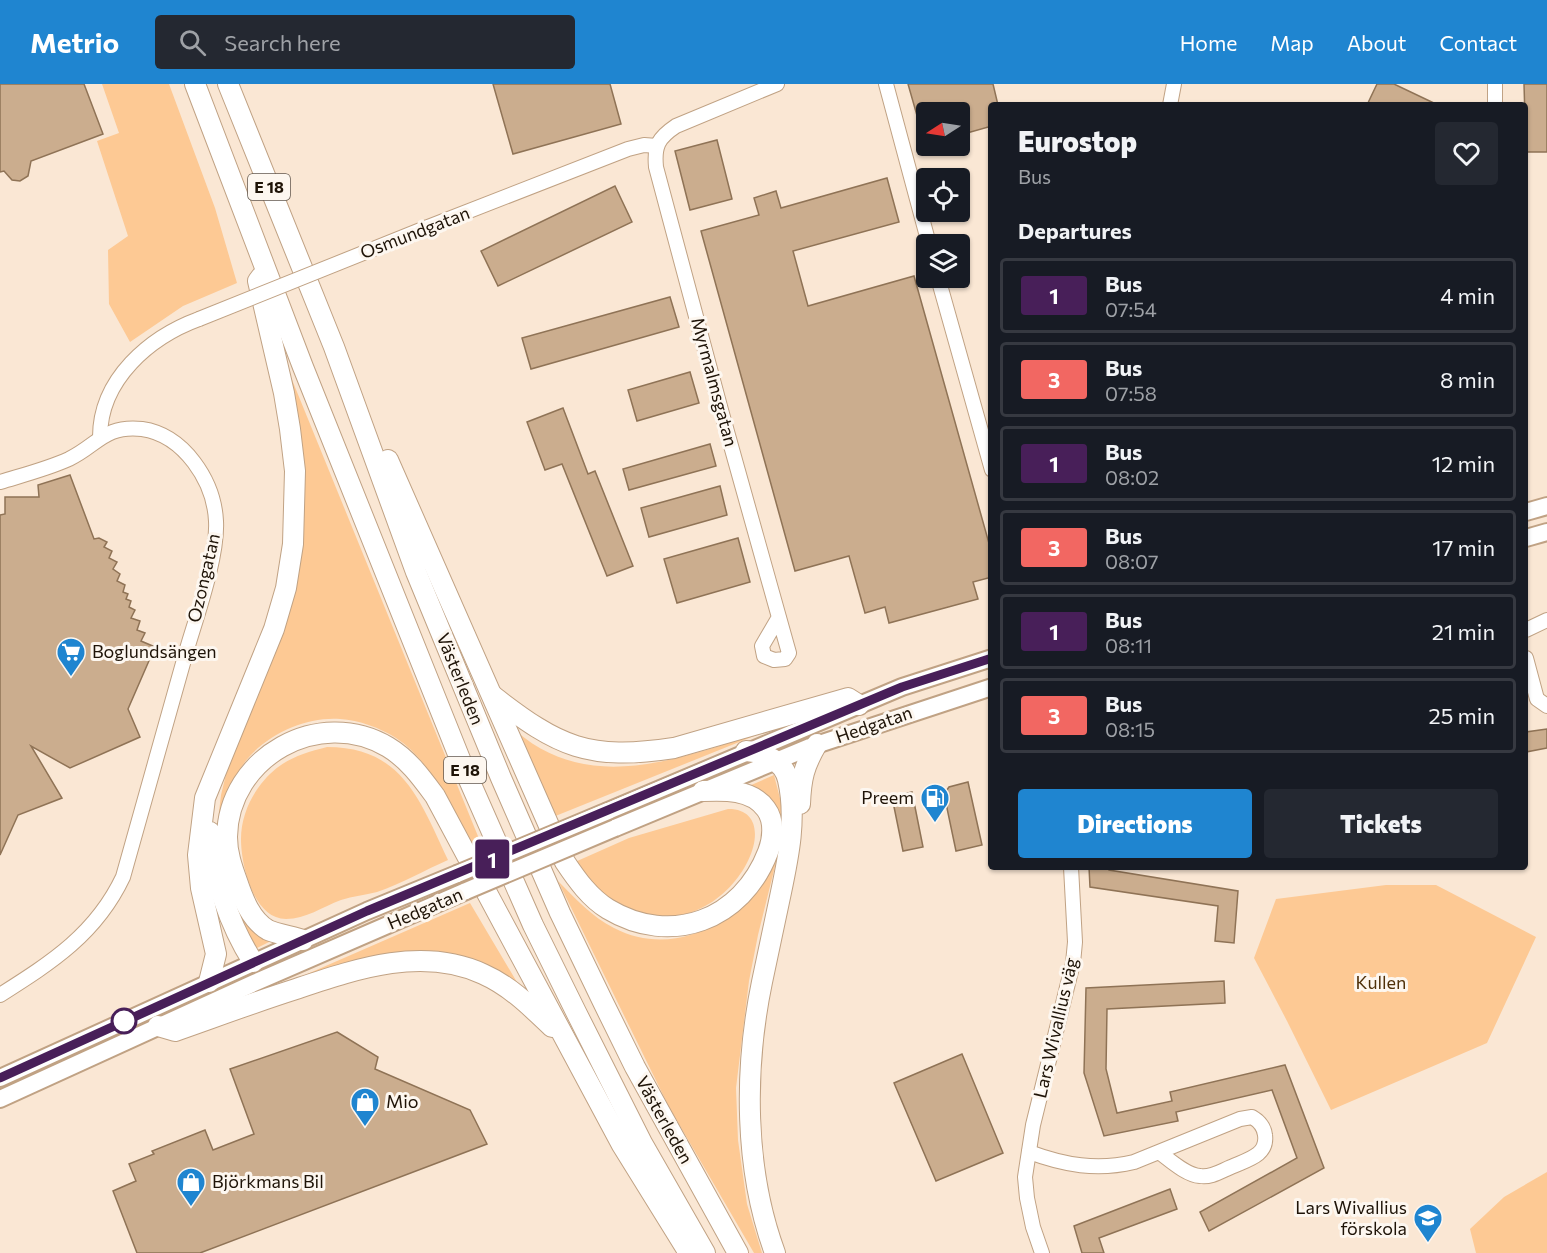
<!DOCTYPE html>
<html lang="en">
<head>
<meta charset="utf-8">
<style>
	body { margin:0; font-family:Commissioner,sans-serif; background:#242831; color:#f1f3f6; height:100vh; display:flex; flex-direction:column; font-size:22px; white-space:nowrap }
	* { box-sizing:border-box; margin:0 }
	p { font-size:20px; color:#9ea1a6 }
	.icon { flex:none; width:33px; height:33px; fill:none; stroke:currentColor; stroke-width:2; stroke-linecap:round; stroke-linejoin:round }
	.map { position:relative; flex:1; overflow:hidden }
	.details { position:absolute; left:988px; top:18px; width:540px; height:768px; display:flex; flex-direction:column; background:#171b24; border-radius:6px; box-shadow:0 2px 4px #0004 }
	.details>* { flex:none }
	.badge { padding:0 12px; border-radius:4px; font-size:21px; line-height:39px }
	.needle { width:39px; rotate:258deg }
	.buttons { position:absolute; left:916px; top:18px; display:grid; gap:12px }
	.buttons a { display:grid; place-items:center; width:54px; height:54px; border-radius:6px; background:#171b24; box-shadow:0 2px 4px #0004; font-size:30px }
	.map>.badge { position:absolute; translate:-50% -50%; box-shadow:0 0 0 3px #fff }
	h2 { padding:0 30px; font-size:22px; line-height:54px }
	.round { display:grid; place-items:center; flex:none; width:63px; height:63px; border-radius:6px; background:#242831 }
	.headline { display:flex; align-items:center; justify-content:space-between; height:102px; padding:0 30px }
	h1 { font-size:28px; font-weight:800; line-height:45px }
	.action { display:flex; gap:12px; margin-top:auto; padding:12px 30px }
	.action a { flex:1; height:69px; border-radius:6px; background:#1f85d0; color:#fff; font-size:24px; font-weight:800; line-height:69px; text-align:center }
	.action a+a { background:#242831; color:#f1f3f6 }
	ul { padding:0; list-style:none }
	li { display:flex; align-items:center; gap:18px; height:75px; margin:0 12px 9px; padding:0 18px; border:3px solid #363941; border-radius:6px }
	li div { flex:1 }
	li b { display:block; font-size:22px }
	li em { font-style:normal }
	li .badge { min-width:66px; font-weight:700; text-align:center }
	header { display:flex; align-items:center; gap:36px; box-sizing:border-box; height:84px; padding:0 30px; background:#1f85d0; color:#fff }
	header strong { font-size:28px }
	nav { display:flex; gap:33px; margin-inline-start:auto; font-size:21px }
	.search { width:420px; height:54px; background:#242831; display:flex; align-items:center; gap:15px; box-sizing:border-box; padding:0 21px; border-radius:6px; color:#9ea1a6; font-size:22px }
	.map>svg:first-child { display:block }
</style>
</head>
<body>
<header>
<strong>Metrio</strong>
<div class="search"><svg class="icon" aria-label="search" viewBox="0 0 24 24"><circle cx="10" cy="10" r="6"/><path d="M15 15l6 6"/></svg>Search here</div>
<nav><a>Home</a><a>Map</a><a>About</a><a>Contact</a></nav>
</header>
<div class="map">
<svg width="1547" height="1169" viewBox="0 0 1547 1169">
	<rect width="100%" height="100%" fill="#fae7d4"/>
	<g fill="#fdc994">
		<path d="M102,0H169L215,124L237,199L183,222L130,258L109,220L108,166L128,152L97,57L119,49Z"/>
		<path d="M286,281L482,762L471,767C452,728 434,679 396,654C380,644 359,636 340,635C299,632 247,659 233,700C231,707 230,715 229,722C227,732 221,749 223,758C225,768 233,778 237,787C248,810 260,834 271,857L253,866L242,848L216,754L221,711L229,678L286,525Z"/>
		<path d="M516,647C591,712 681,673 764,648L553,733Z"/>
		<path d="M327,663C403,663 420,717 448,776C425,786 401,800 377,808C365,811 353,812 341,816C322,823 306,835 286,835C253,835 241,780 241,755C241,735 249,715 261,700C280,676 300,670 327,663Z"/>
		<path d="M774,691L783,726L779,766L758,851L749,897L736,1004L738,1056L747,1120L762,1169H754L669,1023L558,797C575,814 592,833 614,844C651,863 688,857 722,837C727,834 734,831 738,827C756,813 767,791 776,770L749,702Z"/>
		<path d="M728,725C796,724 725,867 630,825C620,821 610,817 602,810C592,801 584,788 575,778L629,754Z"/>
		<path d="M1386,801H1436L1536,853L1487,959L1331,1026L1287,937L1254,874L1276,815Z"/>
		<path d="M470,819L521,905L460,876L250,915Z"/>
		<path d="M1547,1088V1169H1476L1470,1145L1504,1113Z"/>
	</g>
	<g fill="#cbad8e" stroke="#8f7356" stroke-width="1.5">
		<path d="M0,0H84L103,50L31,77L28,92L20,97L12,96L4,87L0,88Z"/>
		<path d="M493,0H610L621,40L513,70Z"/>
		<path d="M908,0H993L998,21H992V42L960,51V28H927V55L924,56Z"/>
		<path d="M1377,0H1394L1438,21H1367Z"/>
		<path d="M1524,0H1547V68H1526Z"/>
		<path d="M717,56L732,115L690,126L675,67Z"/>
		<path d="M887,94L899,138L793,167L808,222L914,192L992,470V493L973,498L978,515L889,539L885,523L865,529L849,472L795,487L701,147L759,131L754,114L776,107L781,124Z"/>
		<path d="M615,102L632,138L498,202L481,167Z"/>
		<path d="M670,213L679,243L531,285L522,254Z"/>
		<path d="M690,288L699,319L637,337L628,306Z"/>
		<path d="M563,324L588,390L595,387L633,482L607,492L562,380L545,386L527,338Z"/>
		<path d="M710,360L716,382L629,406L623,385Z"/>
		<path d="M70,391L94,455L99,454L107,458L104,463L112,467L109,474L117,478L113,485L120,490L117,497L125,501L123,508L128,510L126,515L131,517L129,523L135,526L131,534L140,537L137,546L145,549L141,557L155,563L128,625L140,653L70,684L31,662L62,714L18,731L0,771V431L5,430V413H39L38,401Z"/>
		<path d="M720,402L727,431L649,453L641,424Z"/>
		<path d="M738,454L750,498L677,519L664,475Z"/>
		<path d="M1547,645V664L1526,668V648Z"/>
		<path d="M968,698L982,761L956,767L944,710L949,703Z"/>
		<path d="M912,708L923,763L903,767L892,713Z"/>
		<path d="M1089,783H1108L1109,786L1238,807L1234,859L1215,857L1218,822L1090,803Z"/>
		<path d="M1224,897L1225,919L1107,925L1106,985L1117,1029L1172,1017L1170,1008L1285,981L1324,1084L1209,1147L1200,1128L1297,1074L1272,1006L1176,1028L1178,1037L1104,1052L1084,989L1086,904Z"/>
		<path d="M337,948L378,973L375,985L470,1026L487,1060L200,1169H137L113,1107L136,1097L129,1080L154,1070L152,1067L205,1046L213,1066L254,1050L230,985Z"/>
		<path d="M962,970L1003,1069L936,1097L894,999Z"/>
		<path d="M1170,1105L1177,1125L1099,1154L1104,1169H1082L1074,1142Z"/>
	</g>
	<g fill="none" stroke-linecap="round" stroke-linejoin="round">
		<g stroke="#c0a284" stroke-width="16">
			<g id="minor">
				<path d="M777,0L676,42C658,54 654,62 656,83L721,326L787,562L789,569L785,575L774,576L764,572L762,562L779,533"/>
				<path d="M886,0L929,160"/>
				<path d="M1170,21L1174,0"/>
				<path d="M1495,21V0"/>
				<path d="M428,143L628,65L644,61L657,62"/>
				<path d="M938,194L992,386"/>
				<path d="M100,353C100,295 150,253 199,235"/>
				<path d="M0,398C23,391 47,385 69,375C98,361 104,341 142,345C184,351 214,397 216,437C218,472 197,531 187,565C165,641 145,717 123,793C96,850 52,878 0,911"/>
				<path d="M1526,546L1547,536"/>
				<path d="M1526,574L1537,615L1547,622"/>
				<path d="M1029,1068C1064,1081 1097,1087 1134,1078L1240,1035L1252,1033C1259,1037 1264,1042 1265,1051C1268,1072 1246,1076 1231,1083C1221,1087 1211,1094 1200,1092C1186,1091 1170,1076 1159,1068"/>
				<path d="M1042,1169L1033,1143L1027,1114L1025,1093L1033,1041L1073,879L1075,858L1071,783"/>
			</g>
		</g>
		<g stroke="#c0a284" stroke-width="20">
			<g id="major">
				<path d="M1526,428L1547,422"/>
				<path d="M1526,454L1547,448"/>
				<path d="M608,727L902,603L992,574"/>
				<path d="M615,744L810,663L992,603"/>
				<path d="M0,994L367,827L457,790"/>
				<path d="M0,1015L254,899L466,807"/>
			</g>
		</g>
		<g stroke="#c0a284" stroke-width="22">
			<g id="highway">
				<path d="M195,0L303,283L462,680L533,841L576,928L642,1059L705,1169"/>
				<path d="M228,0L334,263L416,488L501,694L560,829L603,918L635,983L738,1169"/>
				<path d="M388,376L565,778C577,796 590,814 608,825C671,863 742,836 768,768C773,755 775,737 766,725C752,705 724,706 703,707"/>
				<path d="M493,612C559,663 588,677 674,664L848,614L859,621"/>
				<path d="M746,667C764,668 784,677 788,696C797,735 788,775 780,813C774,841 768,870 762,898C744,985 744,1085 775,1169"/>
				<path d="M800,720C801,694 804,682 817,660"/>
				<path d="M210,748C213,793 229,840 253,878"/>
				<path d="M303,856C294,853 274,849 268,846C251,836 243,815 237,797C232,783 227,769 227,753C228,673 319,622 388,663C408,675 421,693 435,712L622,1061L689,1169"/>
				<path d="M209,898L216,870L201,804L198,771L205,714L274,545L286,504L293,460L295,387L290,345L284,309L258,197L261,193"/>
				<path d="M158,942L175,947C215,933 255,918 296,905C356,885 422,862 483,890C510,902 530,922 552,943"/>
			</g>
		</g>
		<use href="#minor" stroke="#fff" stroke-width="14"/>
		<use href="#major" stroke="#fff" stroke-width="16"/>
		<use href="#highway" stroke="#fff" stroke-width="20"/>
		<g stroke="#c0a284" stroke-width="16" stroke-linecap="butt">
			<path id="minor-bridge" d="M199,235L428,143"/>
		</g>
		<g stroke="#c0a284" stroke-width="20" stroke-linecap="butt">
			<g id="major-bridge">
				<path d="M457,790L608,727"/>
				<path d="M466,807L615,744"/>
			</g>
		</g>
		<use href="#minor-bridge" stroke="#fff" stroke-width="14"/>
		<use href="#major-bridge" stroke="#fff" stroke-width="16"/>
	</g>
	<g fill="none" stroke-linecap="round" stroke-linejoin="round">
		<g stroke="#fff" stroke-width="14">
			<path id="line" d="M0,994L367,827L902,603L992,574"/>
		</g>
		<use href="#line" stroke="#481f59" stroke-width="9"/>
	</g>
	<defs>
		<g id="supermarket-pin" transform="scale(1.5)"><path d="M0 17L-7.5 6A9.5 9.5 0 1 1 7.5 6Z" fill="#1f85d0" stroke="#fdf7f0"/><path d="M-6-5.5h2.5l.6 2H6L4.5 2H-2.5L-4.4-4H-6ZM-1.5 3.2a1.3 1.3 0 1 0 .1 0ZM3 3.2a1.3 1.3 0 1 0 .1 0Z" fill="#fff"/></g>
		<g id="fuel-pin" transform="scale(1.5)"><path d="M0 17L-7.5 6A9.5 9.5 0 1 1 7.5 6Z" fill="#1f85d0" stroke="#fdf7f0"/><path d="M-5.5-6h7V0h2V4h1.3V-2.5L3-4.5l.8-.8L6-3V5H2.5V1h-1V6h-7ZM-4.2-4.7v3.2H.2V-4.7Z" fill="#fff"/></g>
		<g id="shop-pin" transform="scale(1.5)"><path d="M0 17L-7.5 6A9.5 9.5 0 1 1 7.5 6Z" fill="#1f85d0" stroke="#fdf7f0"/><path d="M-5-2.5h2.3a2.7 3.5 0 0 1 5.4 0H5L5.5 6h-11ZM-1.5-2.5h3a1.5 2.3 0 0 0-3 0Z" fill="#fff"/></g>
		<g id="school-pin" transform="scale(1.5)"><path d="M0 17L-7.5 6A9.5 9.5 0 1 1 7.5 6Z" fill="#1f85d0" stroke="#fdf7f0"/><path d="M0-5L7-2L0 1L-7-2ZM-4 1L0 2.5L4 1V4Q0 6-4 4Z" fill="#fff"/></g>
	</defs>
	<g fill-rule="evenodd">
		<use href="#supermarket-pin" x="71" y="568"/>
		<use href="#fuel-pin" x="935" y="714"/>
		<use href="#shop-pin" x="365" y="1018"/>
		<use href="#shop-pin" x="191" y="1098"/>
		<use href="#school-pin" x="1428" y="1134"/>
	</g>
	<circle fill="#fff" stroke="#481f59" stroke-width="3" cx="124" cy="937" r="12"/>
	<g text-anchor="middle" stroke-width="6" stroke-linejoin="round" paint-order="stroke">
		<g fill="#fdf7f0" stroke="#61574d" stroke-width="1.5">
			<rect x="248" y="90" width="42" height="26" rx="4.5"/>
			<rect x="444" y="673" width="42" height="26" rx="4.5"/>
		</g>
		<g font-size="16" font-weight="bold" fill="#1e1307">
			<text x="269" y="109">E 18</text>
			<text x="465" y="692">E 18</text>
		</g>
		<g font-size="18" fill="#1e1307" stroke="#fdf7f0">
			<text transform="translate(415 149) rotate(-21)" y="6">Osmundgatan</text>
			<text transform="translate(714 298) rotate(75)" y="6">Myrmalmsgatan</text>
			<text transform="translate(204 494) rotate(-77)" y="6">Ozongatan</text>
			<text transform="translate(460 595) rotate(68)" y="6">Västerleden</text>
			<text transform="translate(874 641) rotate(-19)" y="6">Hedgatan</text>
			<text transform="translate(425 825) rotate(-23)" y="6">Hedgatan</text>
			<text transform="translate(1056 944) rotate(-77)" y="6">Lars Wivallius väg</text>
			<text transform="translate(664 1036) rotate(61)" y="6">Västerleden</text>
		</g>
		<g font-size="18" fill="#1e1307" stroke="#fdf7f0" text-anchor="start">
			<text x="92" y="574">Boglundsängen</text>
			<text x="914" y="720" text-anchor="end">Preem</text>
			<text x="386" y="1024">Mio</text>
			<text x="212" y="1104">Björkmans Bil</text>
			<text x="1407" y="1130" text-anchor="end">Lars Wivallius<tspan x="1407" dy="21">förskola</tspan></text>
		</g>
		<g font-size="18" fill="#4f3009" stroke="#fdf7f0">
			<text x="1381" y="905">Kullen</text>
		</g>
	</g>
</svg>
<div class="buttons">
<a><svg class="needle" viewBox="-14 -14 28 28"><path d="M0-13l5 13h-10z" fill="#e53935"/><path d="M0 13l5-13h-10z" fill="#9ea1a6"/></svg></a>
<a><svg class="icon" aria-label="locate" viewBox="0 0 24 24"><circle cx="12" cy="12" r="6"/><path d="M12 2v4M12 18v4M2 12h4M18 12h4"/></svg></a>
<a><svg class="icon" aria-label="layers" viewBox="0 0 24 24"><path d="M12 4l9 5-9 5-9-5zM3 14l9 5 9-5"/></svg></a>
</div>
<b class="badge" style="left:492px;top:775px;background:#481f59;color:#fff">1</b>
<section class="details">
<div class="headline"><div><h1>Eurostop</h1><p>Bus</p></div><a class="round"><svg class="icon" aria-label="heart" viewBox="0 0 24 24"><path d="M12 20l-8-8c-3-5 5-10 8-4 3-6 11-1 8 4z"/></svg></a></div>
<h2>Departures</h2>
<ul>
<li><span class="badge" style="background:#481f59;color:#fff">1</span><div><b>Bus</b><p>07:54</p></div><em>4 min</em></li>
<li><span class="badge" style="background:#f26762;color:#fff">3</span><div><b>Bus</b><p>07:58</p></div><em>8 min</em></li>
<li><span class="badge" style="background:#481f59;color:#fff">1</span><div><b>Bus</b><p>08:02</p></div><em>12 min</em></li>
<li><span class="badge" style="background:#f26762;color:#fff">3</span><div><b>Bus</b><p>08:07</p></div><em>17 min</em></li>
<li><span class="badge" style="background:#481f59;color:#fff">1</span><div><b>Bus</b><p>08:11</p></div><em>21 min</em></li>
<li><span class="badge" style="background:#f26762;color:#fff">3</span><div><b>Bus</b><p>08:15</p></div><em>25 min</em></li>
</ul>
<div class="action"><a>Directions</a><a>Tickets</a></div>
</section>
</div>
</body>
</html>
